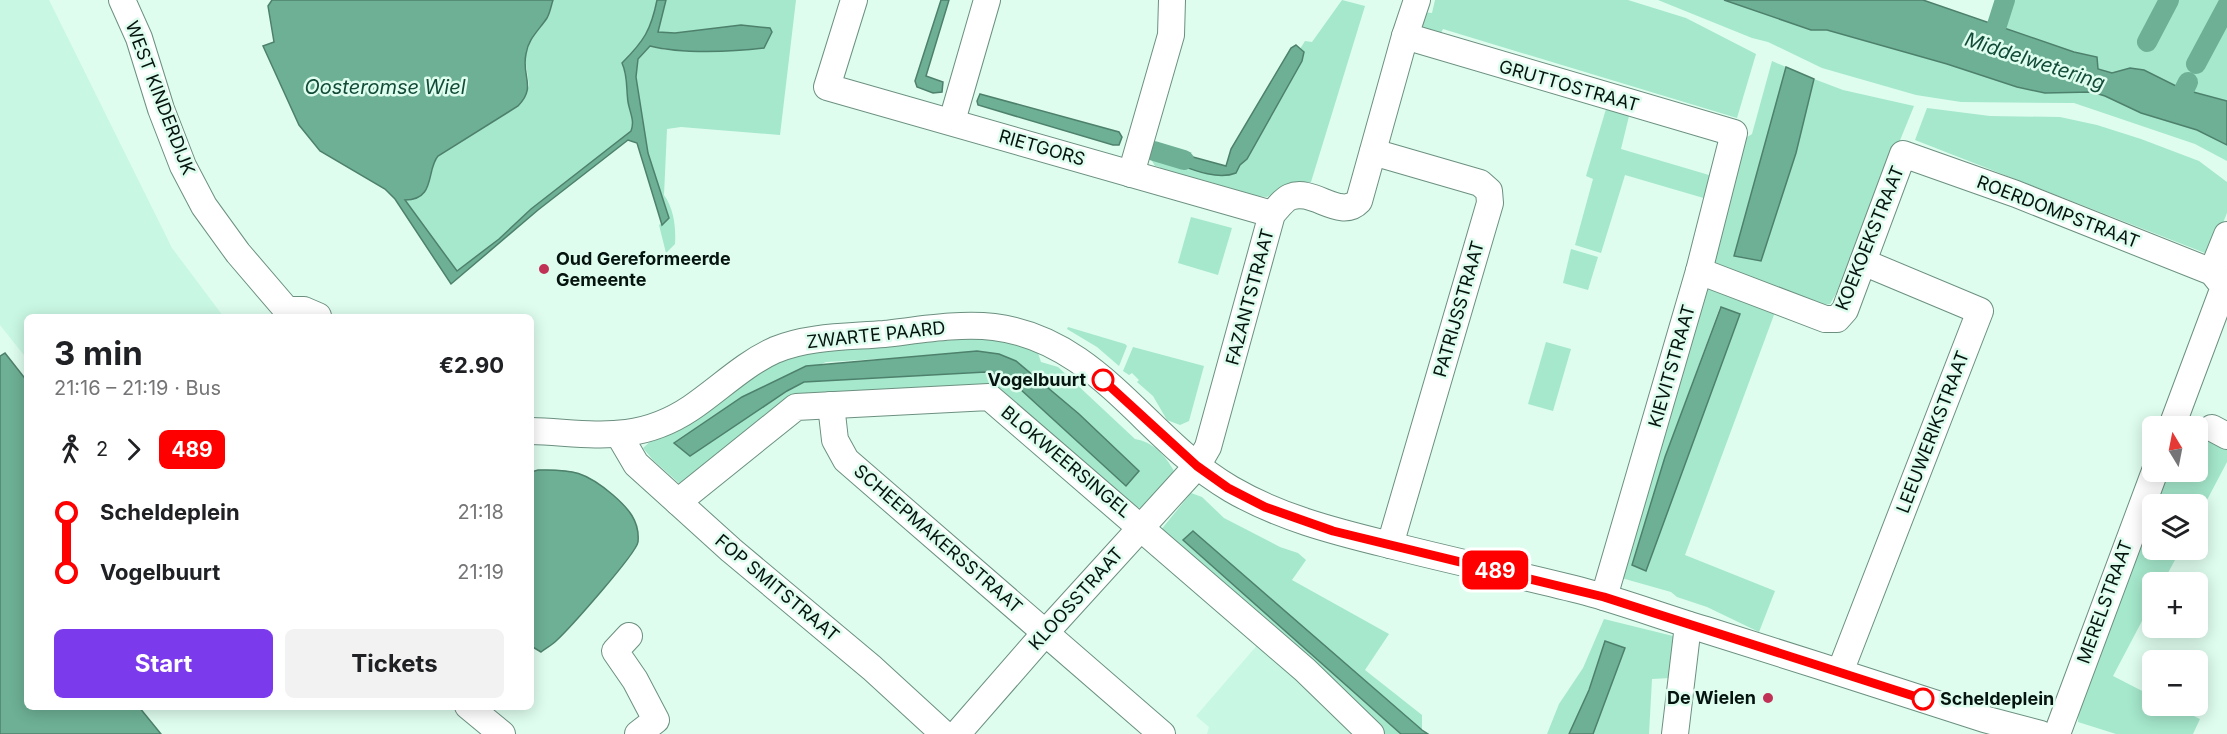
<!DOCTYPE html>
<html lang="en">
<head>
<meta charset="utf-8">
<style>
	body { margin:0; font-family:Inter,sans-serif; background:#f2f2f2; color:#202124; height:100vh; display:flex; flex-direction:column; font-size:22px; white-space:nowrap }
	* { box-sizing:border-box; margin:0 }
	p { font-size:20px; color:#757577 }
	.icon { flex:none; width:33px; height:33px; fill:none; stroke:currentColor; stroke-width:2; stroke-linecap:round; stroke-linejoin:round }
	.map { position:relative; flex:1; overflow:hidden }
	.drawer { position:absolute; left:24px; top:314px; width:510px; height:396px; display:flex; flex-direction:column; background:#fff; border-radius:9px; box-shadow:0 3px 15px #0003 }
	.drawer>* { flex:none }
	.badge { padding:0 12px; border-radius:9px; font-size:21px; line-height:39px }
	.needle { width:39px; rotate:350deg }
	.controls { position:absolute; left:2142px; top:416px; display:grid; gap:12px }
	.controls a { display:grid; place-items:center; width:66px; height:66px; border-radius:9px; background:#fff; box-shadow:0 3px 15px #0003; font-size:30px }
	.map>.badge { position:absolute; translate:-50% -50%; box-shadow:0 0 0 3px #fff }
	.legs { display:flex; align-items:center; gap:9px; height:66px; padding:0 30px; font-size:20px }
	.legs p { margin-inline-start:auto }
	.overview { display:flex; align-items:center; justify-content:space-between; height:102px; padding:0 30px }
	h1 { font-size:33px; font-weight:700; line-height:45px }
	.button { display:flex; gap:12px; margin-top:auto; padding:12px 30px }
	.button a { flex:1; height:69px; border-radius:9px; background:#7c3aed; color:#fff; font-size:24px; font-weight:700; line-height:69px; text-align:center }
	.button a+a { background:#f2f2f2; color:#202124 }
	ul { padding:0 30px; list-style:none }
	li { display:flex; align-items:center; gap:21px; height:60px; font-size:22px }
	li i { display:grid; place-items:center; width:9px; height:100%; margin:0 8px; background:currentColor }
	li i::after { content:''; width:15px; height:15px; margin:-8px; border:4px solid; border-radius:50%; background:#fff }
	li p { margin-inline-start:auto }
	li:first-child i { background:linear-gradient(#0000 50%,currentColor 0) }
	li:last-child i { background:linear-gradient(currentColor 50%,#0000 0) }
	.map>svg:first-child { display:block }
</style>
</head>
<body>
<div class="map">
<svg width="2227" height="734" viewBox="0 0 2227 734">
	<rect width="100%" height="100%" fill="#defdef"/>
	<g fill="#c8f7e3">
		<path d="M0,0H49L172,248L223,316H27V359L0,325Z"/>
		<path d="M1259,643L1356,734H1207L1209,727L1196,716Z"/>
	</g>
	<g fill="#a5e8cc" fill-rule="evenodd">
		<path d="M553,0H657C651,30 644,41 622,63C628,76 626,88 628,102C630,113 635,121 631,131L531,209L499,239L457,272L404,200L433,168L432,162L438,156L518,106L529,86L525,56L528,44L549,16Z"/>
		<path d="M666,0H796L780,135L681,127L667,129L664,195C674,209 676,227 675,244L666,253L659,225L669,217L648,153L636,77L638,59L650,46L665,50L736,51L675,33L658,32Z"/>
		<path d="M1342,0L1365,6L1311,182L1286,185L1267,197L1256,196L1254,200L1159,173L1160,167L1155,166L1149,156L1150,152L1161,154V158L1218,176L1247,159L1302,61L1304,52L1300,49L1305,41L1312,42Z"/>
		<path d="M1435,0H1628L1686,18L1756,54L1737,118L1443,29L1440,35L1421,29L1423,12L1432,13Z"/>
		<path d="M1658,0H1724L1811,30H1827L1947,64L2017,87L2045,93L2092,92L2105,96L2141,113L2197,130L2227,145V161L2195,144L2074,103L1961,102L1916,95L1822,68L1768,42L1752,38Z"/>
		<path d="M2000,0H2227V101L2182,89L2144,70L2130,68L2112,73L2098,69L2097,57L2074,52L1988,23Z"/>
		<path d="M1772,61L1786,67L1735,256L1761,261L1796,153L1814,79L1843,90L1914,106L1841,285L1830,304L1825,305L1707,263L1741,141L1752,134Z"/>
		<path d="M1927,108L1990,116L2060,117L2097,125L2141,139L2199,161L2227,182V213L2210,255L1915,140Z"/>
		<path d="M1606,109L1629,116L1621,149L1709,175L1717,147L1707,199L1625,175L1601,253L1575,245L1593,179L1586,176Z"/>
		<path d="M1191,217L1232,228L1218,275L1178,263Z"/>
		<path d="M1571,249L1598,257L1588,290L1563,283Z"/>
		<path d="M1701,286L1778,304L1685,555L1775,591L1759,632L1707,607L1677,597L1671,592L1618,577ZM1720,307L1740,314L1645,571L1632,565L1665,457Z"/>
		<path d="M1068,327L1125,344L1127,346L1119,366L1097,347L1067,329Z"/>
		<path d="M976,338L996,340L1037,350L1041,362L1058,367L1135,439C1153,442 1165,455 1174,471L1154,498L1142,508L1126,506L997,393L825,394L756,431L695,471L680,484L653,460L643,448L663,430L760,368L799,354ZM897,358L1016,361L1079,414L1139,471L1051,416L1007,377L986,372L804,382L674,443L742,397L826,362Z"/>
		<path d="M1546,342L1571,349L1553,411L1528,404Z"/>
		<path d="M1133,347L1204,366L1189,421L1180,425L1167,420L1153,396L1137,382L1139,380L1132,373L1129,375L1123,371Z"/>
		<path d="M2198,429L2227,442V462L2198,517V504H2152V549H2181L2163,582H2152V602L2113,676L2152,696V705H2171L2200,719L2193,734H2116L2078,722L2079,705L2162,471H2198Z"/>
		<path d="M1191,493L1202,497L1224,518L1280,547L1298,553L1306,560L1292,580L1389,634L1365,670L1422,715V730L1193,531L1184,540L1401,734H1380L1156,536Z"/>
		<path d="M1604,619L1677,637L1670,678L1652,679L1649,734H1593L1625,648L1605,641L1589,690L1569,734H1547L1559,704L1583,668Z"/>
	</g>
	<g fill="#6db095" stroke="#4e816d" stroke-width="1.5">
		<path d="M272,0H553C551,6 550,13 547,18C539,30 528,39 526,54C521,76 537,87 518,106L438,156C426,170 436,200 405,200L457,271L499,239L531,209L631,131C635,121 630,113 628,102C626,88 628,76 622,63C644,41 651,30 657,0H666L658,32L675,33L741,25L770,28L772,32L764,48C732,52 681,54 650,46L638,59L636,77L648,153L669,218L662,225L637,143L628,140L538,210L451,284L395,199L385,189L320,151L299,125L263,46L274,42L268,6Z"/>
		<path d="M941,0H949L926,76L943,82L942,92L933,93L917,87L915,81Z"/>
		<path d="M1724,0H1923L2074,52L2097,57L2098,69L2112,73L2130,68L2144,70L2182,89L2227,101V145L2197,130L2141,113L2105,96L2092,92L2045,93L2017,87L1947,64L1827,30H1811Z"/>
		<path d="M1296,45L1304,52L1302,61L1247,159L1240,165L1236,173C1214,182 1183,165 1161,158V152L1164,149L1226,166L1231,149L1291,48Z"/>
		<path d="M1786,67L1814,79L1796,153L1761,261L1734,256Z"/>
		<path d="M980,94L1119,132L1122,137L1119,145H1113L978,105L977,101Z"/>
		<path d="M1721,307L1740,314L1646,571L1632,565L1665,457Z"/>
		<path d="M977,351L999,354L1016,361L1079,414L1139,471L1126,486L1007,377L986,372L804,382L787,391L690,456L674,443L742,397L806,366Z"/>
		<path d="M5,353L27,381V706L139,707L161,734H0V356Z"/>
		<path d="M538,470C573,469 586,472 613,495C628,508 640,521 638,542C636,554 569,629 556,641C552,645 546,648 541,652L531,646V472Z"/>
		<path d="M1193,531L1422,730L1428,734H1401L1183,540Z"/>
		<path d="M1605,641L1625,648L1593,734H1569L1589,690Z"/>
	</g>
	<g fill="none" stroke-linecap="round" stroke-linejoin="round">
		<g stroke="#6db095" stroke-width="20">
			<path d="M2147,42L2169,0"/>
			<path d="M1990,47L2005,0"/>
			<path d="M2196,64L2227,6"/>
			<path d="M2176,106L2188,82"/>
			<path d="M1154,151L1184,160"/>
		</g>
		<g stroke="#6c9080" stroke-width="28">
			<g id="minor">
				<path d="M122,0L139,38L161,109L183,166L204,206L238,253L292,316"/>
				<path d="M854,0L827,87L1272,214"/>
				<path d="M1405,36L1734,133L1699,271L1604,597"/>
				<path d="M952,121L987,0"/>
				<path d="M1373,152L1480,183L1489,191L1490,203L1390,545"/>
				<path d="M1131,174L1171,35L1172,0"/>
				<path d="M1699,271L1825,319H1837L1845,310L1903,154L2016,194L2212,272L2224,287L2172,426"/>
				<path d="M2212,272L2227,235"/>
				<path d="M287,310H304L318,316"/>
				<path d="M831,405L835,440L846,460L1162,734"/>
				<path d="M2212,428L2227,436"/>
				<path d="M531,431C591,433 636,445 691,408C719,389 744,364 775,350C808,336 849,337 884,334C920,330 958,323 994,327C1099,340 1146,440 1231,489C1279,517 1333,531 1386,544C1452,561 1519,575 1586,592C1626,603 1666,618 1706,630C1799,659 1891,689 1984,719L2041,734"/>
				<path d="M619,435L636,464L731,550L872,668L944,734"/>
				<path d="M678,502L796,407L989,397L1305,670L1371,734"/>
				<path d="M629,636L615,651L635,680L656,720L638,734"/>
				<path d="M1840,672L1980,311L1863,262"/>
				<path d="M468,706L502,734"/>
				<path d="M957,734L1046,632L1197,466L1208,447L1272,214C1278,208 1283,200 1290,197C1313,187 1340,221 1359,201L1405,36L1417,0"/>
				<path d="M1675,734L1688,625"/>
				<path d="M2057,734L2155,471"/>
			</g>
		</g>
		<use href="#minor" stroke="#fff" stroke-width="26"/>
	</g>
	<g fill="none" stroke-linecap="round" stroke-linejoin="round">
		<g stroke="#fff" stroke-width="14">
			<path id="line-1" d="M1103,380L1197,466L1228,488L1265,507L1333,531L1604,597L1923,699"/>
		</g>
		<use href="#line-1" stroke="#f00" stroke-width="9"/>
	</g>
	<g fill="#c13156" stroke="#defdef" stroke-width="2">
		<circle cx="544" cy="269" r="6"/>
		<circle cx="1768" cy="698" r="6"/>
	</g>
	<g fill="#fff" stroke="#f00" stroke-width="3">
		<circle cx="1103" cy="380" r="10"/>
		<circle cx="1923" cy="699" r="10"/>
	</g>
	<g text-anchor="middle" stroke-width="5" stroke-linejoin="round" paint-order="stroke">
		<g font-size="18" fill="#06140f" stroke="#defdef">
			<text transform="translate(1569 86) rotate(16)" y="6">GRUTTOSTRAAT</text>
			<text transform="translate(160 98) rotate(69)" y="6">WEST KINDERDIJK</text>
			<text transform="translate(1042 148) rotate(16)" y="6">RIETGORS</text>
			<text transform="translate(2058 212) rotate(21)" y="6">ROERDOMPSTRAAT</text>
			<text transform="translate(1870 238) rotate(-68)" y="6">KOEKOEKSTRAAT</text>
			<text transform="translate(1250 297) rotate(-75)" y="6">FAZANTSTRAAT</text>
			<text transform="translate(1459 309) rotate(-74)" y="6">PATRIJSSTRAAT</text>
			<text transform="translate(876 335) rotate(-6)" y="6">ZWARTE PAARD</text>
			<text transform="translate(1672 366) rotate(-74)" y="6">KIEVITSTRAAT</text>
			<text transform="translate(1933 432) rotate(-69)" y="6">LEEUWERIKSTRAAT</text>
			<text transform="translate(1066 462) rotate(40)" y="6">BLOKWEERSINGEL</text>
			<text transform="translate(938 539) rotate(41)" y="6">SCHEEPMAKERSSTRAAT</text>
			<text transform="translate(777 588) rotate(40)" y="6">FOP SMITSTRAAT</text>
			<text transform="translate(1076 599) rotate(-48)" y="6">KLOOSSTRAAT</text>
			<text transform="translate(2105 602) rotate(-70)" y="6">MERELSTRAAT</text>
		</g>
		<g font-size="18" font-weight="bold" fill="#06140f" stroke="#defdef" text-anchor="start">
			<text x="556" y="265">Oud Gereformeerde<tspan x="556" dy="21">Gemeente</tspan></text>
			<text x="1756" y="704" text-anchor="end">De Wielen</text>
		</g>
		<g font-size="18" font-weight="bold" fill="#06140f" stroke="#defdef" text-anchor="end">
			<text x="1086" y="386">Vogelbuurt</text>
			<text x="1940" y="705" text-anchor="start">Scheldeplein</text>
		</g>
		<g font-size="20" font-style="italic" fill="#124a38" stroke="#defdef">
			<text transform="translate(2035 61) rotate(18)" y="7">Middelwetering</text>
			<text x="385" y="94">Oosteromse Wiel</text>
		</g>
	</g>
</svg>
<div class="controls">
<a><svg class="needle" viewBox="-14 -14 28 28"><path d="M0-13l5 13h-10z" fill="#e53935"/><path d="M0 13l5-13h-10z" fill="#757577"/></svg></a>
<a><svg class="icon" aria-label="layers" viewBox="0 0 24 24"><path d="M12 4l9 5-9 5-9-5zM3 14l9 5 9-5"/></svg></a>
<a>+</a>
<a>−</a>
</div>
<b class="badge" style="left:1495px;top:570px;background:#f00;color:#fff">489</b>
<section class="drawer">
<div class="overview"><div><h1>3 min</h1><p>21:16 – 21:19 · Bus</p></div><b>€2.90</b></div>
<div class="legs"><svg class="icon" aria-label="walk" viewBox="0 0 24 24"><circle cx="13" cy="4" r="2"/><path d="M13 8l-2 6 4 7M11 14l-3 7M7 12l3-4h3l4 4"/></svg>2<svg class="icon" aria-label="forward" viewBox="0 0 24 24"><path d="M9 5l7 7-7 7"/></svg><b class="badge" style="background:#f00;color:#fff">489</b></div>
<ul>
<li><i style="color:#f00"></i><b>Scheldeplein</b><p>21:18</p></li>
<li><i style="color:#f00"></i><b>Vogelbuurt</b><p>21:19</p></li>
</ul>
<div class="button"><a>Start</a><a>Tickets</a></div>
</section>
</div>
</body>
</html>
